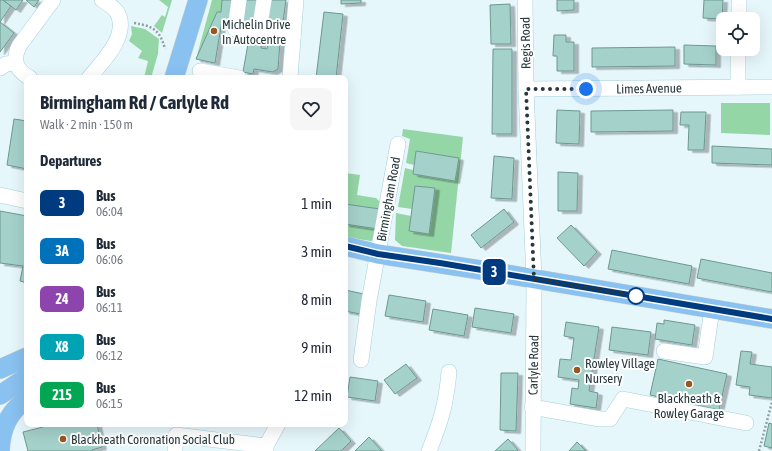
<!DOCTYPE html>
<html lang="en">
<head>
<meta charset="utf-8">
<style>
	body { margin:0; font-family:"Asap Condensed",sans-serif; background:#f6f6f7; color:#1f2937; height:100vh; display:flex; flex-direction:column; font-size:15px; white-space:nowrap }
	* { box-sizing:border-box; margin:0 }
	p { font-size:13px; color:#747a83 }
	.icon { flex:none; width:22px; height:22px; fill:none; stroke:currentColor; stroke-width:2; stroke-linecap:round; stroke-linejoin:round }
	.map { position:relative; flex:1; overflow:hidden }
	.drawer { position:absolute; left:24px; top:75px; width:324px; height:352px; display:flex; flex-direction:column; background:#fff; border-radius:8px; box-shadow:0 4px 16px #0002 }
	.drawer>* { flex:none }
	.badge { padding:0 8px; border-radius:6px; font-size:14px; line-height:26px }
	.fabs { position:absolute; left:716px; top:12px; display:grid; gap:8px }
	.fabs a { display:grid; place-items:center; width:44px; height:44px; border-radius:8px; background:#fff; box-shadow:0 4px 16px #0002; font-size:20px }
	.you { position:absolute; width:20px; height:20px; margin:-10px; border:3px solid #fff; border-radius:50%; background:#1a73e8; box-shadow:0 0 0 6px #1a73e833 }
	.map>.badge { position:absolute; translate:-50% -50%; box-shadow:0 0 0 2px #fff }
	h2 { padding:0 16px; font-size:15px; line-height:36px }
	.round { display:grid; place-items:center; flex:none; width:42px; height:42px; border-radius:8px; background:#f6f6f7 }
	.summary { display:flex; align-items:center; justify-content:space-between; height:68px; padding:0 16px }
	h1 { font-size:19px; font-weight:700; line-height:30px }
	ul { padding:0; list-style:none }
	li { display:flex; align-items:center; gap:12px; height:48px; padding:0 16px }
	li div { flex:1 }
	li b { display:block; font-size:15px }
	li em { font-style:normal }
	li .badge { min-width:44px; font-weight:700; text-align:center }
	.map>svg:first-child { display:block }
</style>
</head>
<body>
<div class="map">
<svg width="772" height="451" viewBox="0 0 772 451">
	<defs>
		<filter id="shadow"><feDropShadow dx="4.5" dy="2.5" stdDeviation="0" flood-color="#0004"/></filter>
	</defs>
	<rect width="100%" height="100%" fill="#e6f7fb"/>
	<g fill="#95d6a6">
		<path d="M159,0H172L162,33L154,26L162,15L165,17L168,7Z"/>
		<path d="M212,0H222L221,12H217L196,59Z"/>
		<path d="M131,26L145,29L159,39L158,54L151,78H144L148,61L138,58L142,51L129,41L132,34Z"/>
		<path d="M721,103H770V135L721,133Z"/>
		<path d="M403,129L463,137L451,253L402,246L395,240L396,213L411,216L409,231L429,234L435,188L415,186L412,209L398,207L405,168L413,170V174L455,181L459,158L416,151L414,165L406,163L410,139L402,136Z"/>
		<path d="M345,173L360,175L357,195L376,198L380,202V209L345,204Z"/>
		<path d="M345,224L378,229L376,239L371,241L345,237Z"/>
	</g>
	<g fill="#a4d1ca" stroke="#6d9891" filter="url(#shadow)">
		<path d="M0,0H3L11,6L0,22Z"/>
		<path d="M3,0H23L16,10Z"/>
		<path d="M26,0H39L34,7Z"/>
		<path d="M222,0H286L282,29L222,20L215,63L196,59L217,12H221Z"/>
		<path d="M341,0H361V3L341,4Z"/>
		<path d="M557,0H574V10L557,11Z"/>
		<path d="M704,0H723L722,19L703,18Z"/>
		<path d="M510,4L511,44H491L490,5Z"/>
		<path d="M324,12L343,14L336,78H316Z"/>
		<path d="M0,22L14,33L0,52Z"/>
		<path d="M554,35H566V42H574V71H557V56H553Z"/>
		<path d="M249,38L262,40L261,48L267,49L269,39L280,41L278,69L273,72L254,69L253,74L243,72Z"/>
		<path d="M684,45L716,46V65L684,64Z"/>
		<path d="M675,47V66L592,67V48Z"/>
		<path d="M493,49H512V134H492Z"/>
		<path d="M557,110L580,111L579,144L556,143Z"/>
		<path d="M673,110V131L591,132V111Z"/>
		<path d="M681,112H706L704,150H688L689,125H680Z"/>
		<path d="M14,119L27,121V169L7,165Z"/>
		<path d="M712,146L772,149V165L712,163Z"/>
		<path d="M416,151L459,158L455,181L413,174Z"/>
		<path d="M494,156L514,158L512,199L491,198Z"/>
		<path d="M558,172L578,173L577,211H558Z"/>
		<path d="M415,186L435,188L429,234L409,231Z"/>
		<path d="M345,204L380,209L378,229L345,224Z"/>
		<path d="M504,209L514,222L481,248L471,235Z"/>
		<path d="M0,211L27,216V283L20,281L23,266L0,263Z"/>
		<path d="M571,225L597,252L584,266L557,238Z"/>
		<path d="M612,250L692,266L689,284L608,269Z"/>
		<path d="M701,259L772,273V292L697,278Z"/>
		<path d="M345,290L364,294L360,314L345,311Z"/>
		<path d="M389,295L426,301L423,322L385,316Z"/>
		<path d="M475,308L514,314L511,333L472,327Z"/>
		<path d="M433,309L468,315L464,336L429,330Z"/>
		<path d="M664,320L695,325L692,345L655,339L657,323L664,324Z"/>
		<path d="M566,322L599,327L589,391L598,393L596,408L570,404L572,388L578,389L579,380L558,377L560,359L571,360L574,338L564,336Z"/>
		<path d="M612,327L651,332L648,355L609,350Z"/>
		<path d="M741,351L752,352L750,364L772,367V398L749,395L750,387L736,385Z"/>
		<path d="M658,359L727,374L719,410L650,395Z"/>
		<path d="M406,364L417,378L395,394L384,380Z"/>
		<path d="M501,373H518L516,431L500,430Z"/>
		<path d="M350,377L378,381L375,401L347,397Z"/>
		<path d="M769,423L772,424V448L764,446Z"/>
		<path d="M43,424H97L102,447L92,450V451H28L23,432L43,427Z"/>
		<path d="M339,428L351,441L341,451H315Z"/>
		<path d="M369,437L382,451H355Z"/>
		<path d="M508,439L518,450L516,451H495Z"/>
		<path d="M577,442L586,451H569Z"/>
	</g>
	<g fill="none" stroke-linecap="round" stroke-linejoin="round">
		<g stroke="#a4cfdb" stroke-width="16">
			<g id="minor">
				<path d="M239,0L235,29L293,37"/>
				<path d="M525,0L526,89L534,279L533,451"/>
				<path d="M739,19V0"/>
				<path d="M259,32L264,0"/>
				<path d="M0,68L6,64L16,63"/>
				<path d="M200,71L239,78"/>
				<path d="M30,78C16,70 12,61 19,46L53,0"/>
				<path d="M89,78C103,61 130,35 117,12C114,8 107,3 102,0"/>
				<path d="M290,78L296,0"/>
				<path d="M738,87V49"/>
				<path d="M526,89L772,87"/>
				<path d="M0,195L27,201"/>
				<path d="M664,351L705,357L712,309"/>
				<path d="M361,360L369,301L398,144"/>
				<path d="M532,407L600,419H610L623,399L746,423"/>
				<path d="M175,451L176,435L266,446"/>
				<path d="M266,451V446L278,424"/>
				<path d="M429,451C441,421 446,405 449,372"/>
			</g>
		</g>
		<g stroke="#cfd3d4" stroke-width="20">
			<g id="major">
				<path d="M174,78L198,0"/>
				<path d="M345,246L378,254L500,273L772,319"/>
				<path d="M0,369L27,357"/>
				<path d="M0,395L27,377"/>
				<path d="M0,451C1,429 8,412 27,399"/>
			</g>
		</g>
		<g stroke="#91a2a6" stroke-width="2.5" stroke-dasharray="2 2" stroke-linecap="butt">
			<path d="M134,23C153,26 160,30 165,49"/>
			<path d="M759,451L772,402"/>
		</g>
		<use href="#minor" stroke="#fff" stroke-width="15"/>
		<use href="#major" stroke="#89c1f0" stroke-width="19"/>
	</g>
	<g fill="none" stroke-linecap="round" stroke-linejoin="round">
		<g stroke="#fff" stroke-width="9">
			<path id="line" d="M345,246L378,254L440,263L772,319"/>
		</g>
		<use href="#line" stroke="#003b80" stroke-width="6"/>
		<path stroke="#27383d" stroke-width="4" stroke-dasharray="0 7.2" d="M586,89H526L534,279L638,296H636"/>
	</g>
	<g fill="#975721" stroke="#fff" stroke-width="1.5">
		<circle cx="214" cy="31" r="4"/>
		<circle cx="577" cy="370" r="4"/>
		<circle cx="689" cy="384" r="4"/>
		<circle cx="63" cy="439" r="4"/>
	</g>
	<circle fill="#fff" stroke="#003b80" stroke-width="2" cx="636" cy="296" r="8"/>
	<g text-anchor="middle" stroke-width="4" stroke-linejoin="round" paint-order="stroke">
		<g font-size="13" fill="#27383d" stroke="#fff" text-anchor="start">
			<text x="222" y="29">Michelin Drive<tspan x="222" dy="15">In Autocentre</tspan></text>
			<text x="585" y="368">Rowley Village<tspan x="585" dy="15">Nursery</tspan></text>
			<text x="689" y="403" text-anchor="middle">Blackheath &amp;<tspan x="689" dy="15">Rowley Garage</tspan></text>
			<text x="71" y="444">Blackheath Coronation Social Club</text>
		</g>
		<g font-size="13" fill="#27383d" stroke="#fff">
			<text transform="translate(525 43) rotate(-91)" y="5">Regis Road</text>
			<text transform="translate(649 88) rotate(-1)" y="5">Limes Avenue</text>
			<text transform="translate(388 199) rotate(-80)" y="5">Birmingham Road</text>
			<text transform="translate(533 365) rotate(-89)" y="5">Carlyle Road</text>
		</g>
	</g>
</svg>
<div class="fabs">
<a><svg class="icon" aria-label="locate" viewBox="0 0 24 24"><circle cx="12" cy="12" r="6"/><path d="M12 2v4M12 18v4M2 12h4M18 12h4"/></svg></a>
</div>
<div class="you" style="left:586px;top:89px"></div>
<b class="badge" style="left:494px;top:272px;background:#003b80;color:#fff">3</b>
<section class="drawer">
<div class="summary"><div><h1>Birmingham Rd / Carlyle Rd</h1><p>Walk · 2 min · 150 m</p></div><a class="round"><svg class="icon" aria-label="heart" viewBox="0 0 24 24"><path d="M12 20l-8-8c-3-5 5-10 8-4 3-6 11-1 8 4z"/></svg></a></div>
<h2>Departures</h2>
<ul>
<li><span class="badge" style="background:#003b80;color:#fff">3</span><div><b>Bus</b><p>06:04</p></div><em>1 min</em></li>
<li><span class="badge" style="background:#0072bc;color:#fff">3A</span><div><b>Bus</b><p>06:06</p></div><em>3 min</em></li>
<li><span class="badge" style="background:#8e44ad;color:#fff">24</span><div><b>Bus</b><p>06:11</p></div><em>8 min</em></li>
<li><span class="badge" style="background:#00a3b4;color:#fff">X8</span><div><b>Bus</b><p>06:12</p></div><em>9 min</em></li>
<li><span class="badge" style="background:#00a651;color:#fff">215</span><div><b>Bus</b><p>06:15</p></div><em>12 min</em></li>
</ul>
</section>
</div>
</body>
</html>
